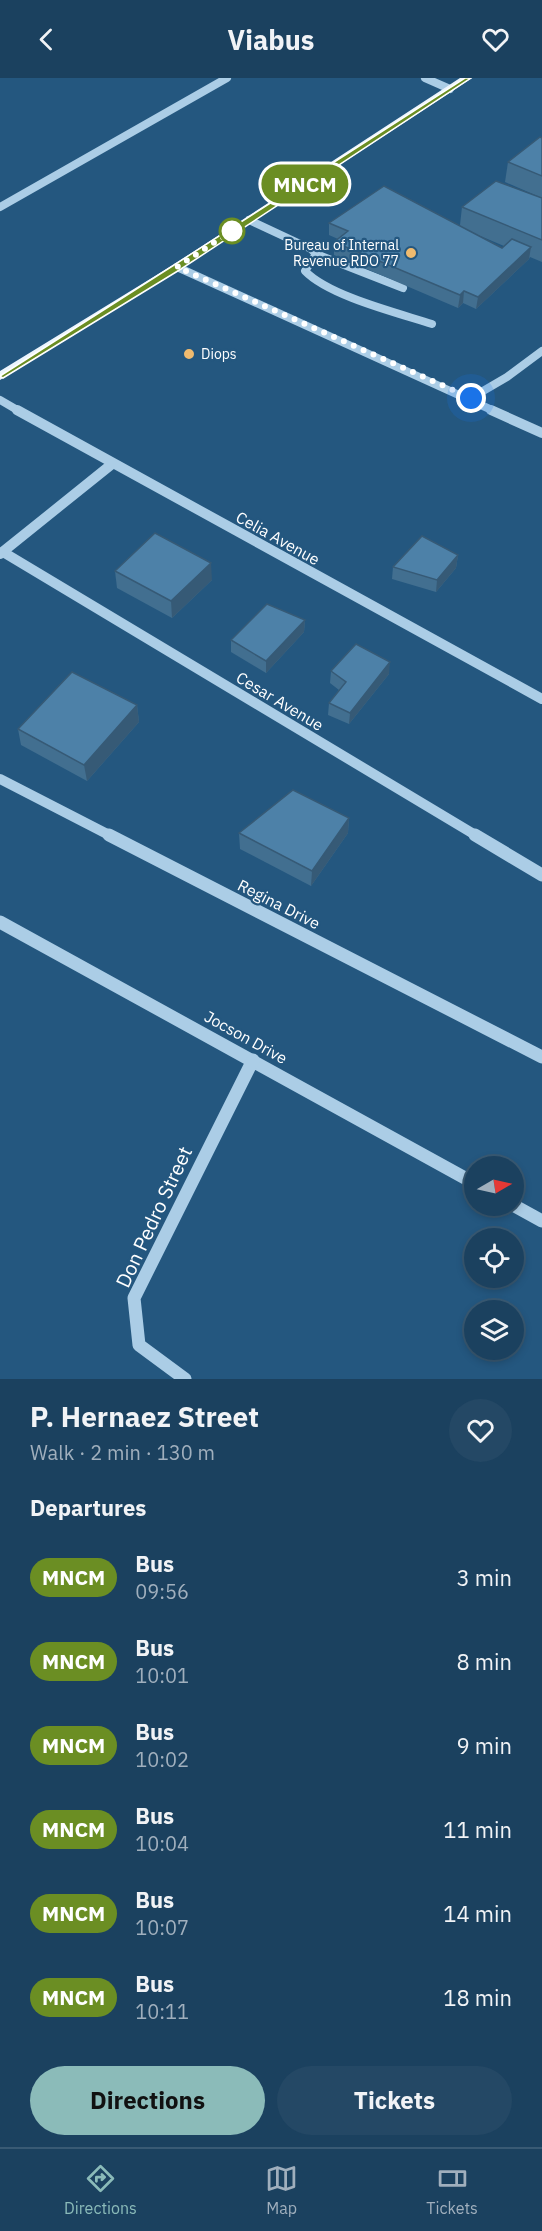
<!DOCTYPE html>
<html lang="en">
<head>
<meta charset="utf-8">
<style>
	body { margin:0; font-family:"IBM Plex Sans",sans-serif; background:#244865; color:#f1f3f6; height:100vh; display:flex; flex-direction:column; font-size:22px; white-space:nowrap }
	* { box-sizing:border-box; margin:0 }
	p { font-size:20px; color:#a0afbd }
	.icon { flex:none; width:33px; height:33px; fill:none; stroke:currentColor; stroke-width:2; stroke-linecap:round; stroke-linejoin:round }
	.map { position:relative; height:1301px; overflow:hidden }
	.sheet { display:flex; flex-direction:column; background:#1b415f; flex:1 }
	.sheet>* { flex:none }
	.badge { padding:0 12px; border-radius:20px; font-size:21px; line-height:39px }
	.needle { width:39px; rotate:81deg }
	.fabs { position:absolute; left:464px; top:1078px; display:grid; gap:12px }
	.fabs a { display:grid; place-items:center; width:60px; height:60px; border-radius:50%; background:#1b415f; box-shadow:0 3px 9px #0003,0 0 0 2px #395a74; font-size:30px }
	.you { position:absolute; width:30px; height:30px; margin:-15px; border:4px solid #fff; border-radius:50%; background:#1a73e8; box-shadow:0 0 0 9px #1a73e833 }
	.map>.badge { position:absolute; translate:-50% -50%; box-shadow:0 0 0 3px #fff }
	h2 { padding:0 30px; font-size:22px; line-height:54px }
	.round { display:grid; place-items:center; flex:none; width:63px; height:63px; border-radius:32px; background:#244865 }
	.summary { display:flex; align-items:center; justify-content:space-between; height:102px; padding:0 30px }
	h1 { font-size:28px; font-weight:700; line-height:45px }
	.primary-button { display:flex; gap:12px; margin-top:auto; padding:12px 30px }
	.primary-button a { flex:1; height:69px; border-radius:36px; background:#8bbbb9; color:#111; font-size:24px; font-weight:700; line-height:69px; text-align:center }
	.primary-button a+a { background:#244865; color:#f1f3f6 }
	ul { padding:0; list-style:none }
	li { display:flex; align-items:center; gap:18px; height:84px; padding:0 30px }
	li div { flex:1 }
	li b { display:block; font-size:22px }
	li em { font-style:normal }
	li .badge { min-width:66px; font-weight:700; text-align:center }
	header { display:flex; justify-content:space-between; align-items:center; height:78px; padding:0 30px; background:#1b415f; font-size:27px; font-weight:700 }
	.menu { display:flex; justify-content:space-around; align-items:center; height:84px; border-top:2px solid #395a74; background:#1b415f; font-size:16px; color:#a0afbd }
	.menu a { display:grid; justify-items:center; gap:3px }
	.menu .current { color:#8bbbb9 }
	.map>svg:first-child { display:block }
</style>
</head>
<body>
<header><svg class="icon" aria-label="back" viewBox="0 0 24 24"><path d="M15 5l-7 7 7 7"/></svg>Viabus<svg class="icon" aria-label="heart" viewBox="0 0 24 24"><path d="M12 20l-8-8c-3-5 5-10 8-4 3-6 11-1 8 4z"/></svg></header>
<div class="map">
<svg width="542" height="1301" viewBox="0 0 542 1301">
	<rect width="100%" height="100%" fill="#24577f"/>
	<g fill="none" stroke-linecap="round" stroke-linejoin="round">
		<g stroke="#abcde6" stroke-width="8">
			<path d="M425,0L450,11"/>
			<path d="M0,129L227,0"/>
			<path d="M249,142L311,171L316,176L305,193C329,218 398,235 432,246"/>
			<path d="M316,176L403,210"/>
			<path d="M177,189L494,333"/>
			<path d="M471,320L507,299L542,273"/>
			<path d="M0,322L19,333"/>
		</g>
		<g stroke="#abcde6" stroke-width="10">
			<path d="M17,332L542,621"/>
			<path d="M491,332L542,355"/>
			<path d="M3,474L477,758"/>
			<path d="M0,476L112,386"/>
			<path d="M0,701L111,758"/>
		</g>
		<g stroke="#abcde6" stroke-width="13">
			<path d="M109,757L542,979"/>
			<path d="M475,757L542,797"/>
			<path d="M0,844L474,1105"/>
			<path d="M513,1127L542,1143"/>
			<path d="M185,1301L139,1267L134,1220L253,982"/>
		</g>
		<path fill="#ecf5fd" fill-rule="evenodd" d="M460,0H472L181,191L0,302V293L173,187Z"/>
	</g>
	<g fill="#426f90" fill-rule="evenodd">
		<path d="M542,60V120L505,104L508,84Z"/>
		<path d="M542,120V184L530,179L529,181L476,231L463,225L458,230L334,177V164L338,161L329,157V145L460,147L462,129ZM478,157L504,168L502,170Z"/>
		<path d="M458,477L456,490L436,514L392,501L393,489Z"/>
		<path d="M115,493L212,502L172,540L117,510Z"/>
		<path d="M305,542L304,554L266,595L231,574V562Z"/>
		<path d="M331,593L389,596L349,646L328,637L329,625L339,612L330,605Z"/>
		<path d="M137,627L139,644L87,703L21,667L18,651Z"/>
		<path d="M349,740L348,755L311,808L240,771L239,755Z"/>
	</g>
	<g fill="#365a76">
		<path d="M531,169L529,181L476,231L478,219Z"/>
		<path d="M464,213L463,225L458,230L460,217Z"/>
		<path d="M458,477L456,490L436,514L437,502Z"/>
		<path d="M211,485L212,502L172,540L171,523Z"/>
		<path d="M305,542L304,554L266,595V583Z"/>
		<path d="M390,584L389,596L349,646L350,635Z"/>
		<path d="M137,627L139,644L87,703L84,687Z"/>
		<path d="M349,740L348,755L311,808L312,793Z"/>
	</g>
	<g fill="#4d81a8" stroke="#365a76" stroke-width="1.5">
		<path d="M540,59L542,60V98L508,84Z"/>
		<path d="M496,103L542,120V162L462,129Z"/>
		<path d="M384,108L502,170L512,161L531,169L478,219L464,213L460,217L334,164L348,153L329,145Z"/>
		<path d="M155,455L211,485L171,523L115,493Z"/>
		<path d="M422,458L458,477L437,502L393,489Z"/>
		<path d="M267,526L305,542L266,583L231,562Z"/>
		<path d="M356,566L390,584L350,635L329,625L346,604L331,593Z"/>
		<path d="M72,594L137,627L84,687L18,651Z"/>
		<path d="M293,712L349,740L312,793L239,755Z"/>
	</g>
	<path fill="#6b8e23" stroke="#fff" stroke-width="1.5" d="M465,0H471L181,191L3,300L0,298L174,187Z"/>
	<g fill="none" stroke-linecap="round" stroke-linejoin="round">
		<path stroke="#fff" stroke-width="6" stroke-dasharray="0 10.8" d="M232,153L177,189L471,320"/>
	</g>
	<circle fill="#fff" stroke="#6b8e23" stroke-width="3" cx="232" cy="153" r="12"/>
	<g fill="#f0bb6f" stroke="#24577f" stroke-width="2">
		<circle cx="411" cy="175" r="6"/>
		<circle cx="189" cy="276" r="6"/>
	</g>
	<g text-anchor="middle" stroke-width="4.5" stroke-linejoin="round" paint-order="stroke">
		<g font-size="14" fill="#fff" stroke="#24577f" text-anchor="end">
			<text x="399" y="172">Bureau of Internal<tspan x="399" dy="16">Revenue RDO 77</tspan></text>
			<text x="201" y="281" text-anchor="start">Diops</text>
		</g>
		<g font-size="16" fill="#fff" stroke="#24577f">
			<text transform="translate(278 460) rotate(29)" y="6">Celia Avenue</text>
			<text transform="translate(280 623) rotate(31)" y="6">Cesar Avenue</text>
			<text transform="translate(279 826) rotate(27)" y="6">Regina Drive</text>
			<text transform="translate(246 959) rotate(29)" y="6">Jocson Drive</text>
		</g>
		<g font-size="20" fill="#fff" stroke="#24577f">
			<text transform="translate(154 1139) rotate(-65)" y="7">Don Pedro Street</text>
		</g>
	</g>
</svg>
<div class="fabs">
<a><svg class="needle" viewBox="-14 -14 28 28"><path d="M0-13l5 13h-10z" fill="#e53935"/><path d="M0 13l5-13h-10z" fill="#a0afbd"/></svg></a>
<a><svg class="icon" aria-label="locate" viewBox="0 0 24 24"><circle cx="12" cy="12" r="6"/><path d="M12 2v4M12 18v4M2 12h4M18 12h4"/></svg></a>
<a><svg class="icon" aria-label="layers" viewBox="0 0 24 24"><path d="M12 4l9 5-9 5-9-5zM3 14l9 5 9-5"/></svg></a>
</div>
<div class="you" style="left:471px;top:320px"></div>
<b class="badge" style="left:305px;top:106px;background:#6b8e23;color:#fff">MNCM</b>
</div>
<section class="sheet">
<div class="summary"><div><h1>P. Hernaez Street</h1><p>Walk · 2 min · 130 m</p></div><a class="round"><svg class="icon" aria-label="heart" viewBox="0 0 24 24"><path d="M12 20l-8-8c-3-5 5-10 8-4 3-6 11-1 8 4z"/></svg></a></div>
<h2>Departures</h2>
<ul>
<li><span class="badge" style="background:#6b8e23;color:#fff">MNCM</span><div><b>Bus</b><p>09:56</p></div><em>3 min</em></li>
<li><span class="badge" style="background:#6b8e23;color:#fff">MNCM</span><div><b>Bus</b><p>10:01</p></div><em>8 min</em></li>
<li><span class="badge" style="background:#6b8e23;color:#fff">MNCM</span><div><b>Bus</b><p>10:02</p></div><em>9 min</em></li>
<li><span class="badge" style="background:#6b8e23;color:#fff">MNCM</span><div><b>Bus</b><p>10:04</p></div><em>11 min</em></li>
<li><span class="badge" style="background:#6b8e23;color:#fff">MNCM</span><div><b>Bus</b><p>10:07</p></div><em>14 min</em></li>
<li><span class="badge" style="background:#6b8e23;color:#fff">MNCM</span><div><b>Bus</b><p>10:11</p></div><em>18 min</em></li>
</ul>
<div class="primary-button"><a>Directions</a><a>Tickets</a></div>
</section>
<nav class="menu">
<a class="current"><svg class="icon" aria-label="directions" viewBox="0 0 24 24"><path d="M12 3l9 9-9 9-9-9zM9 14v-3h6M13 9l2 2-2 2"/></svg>Directions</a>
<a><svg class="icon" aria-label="map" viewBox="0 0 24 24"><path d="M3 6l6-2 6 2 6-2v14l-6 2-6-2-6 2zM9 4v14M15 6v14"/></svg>Map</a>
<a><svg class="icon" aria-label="tickets" viewBox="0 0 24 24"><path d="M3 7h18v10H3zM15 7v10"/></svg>Tickets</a>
</nav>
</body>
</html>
